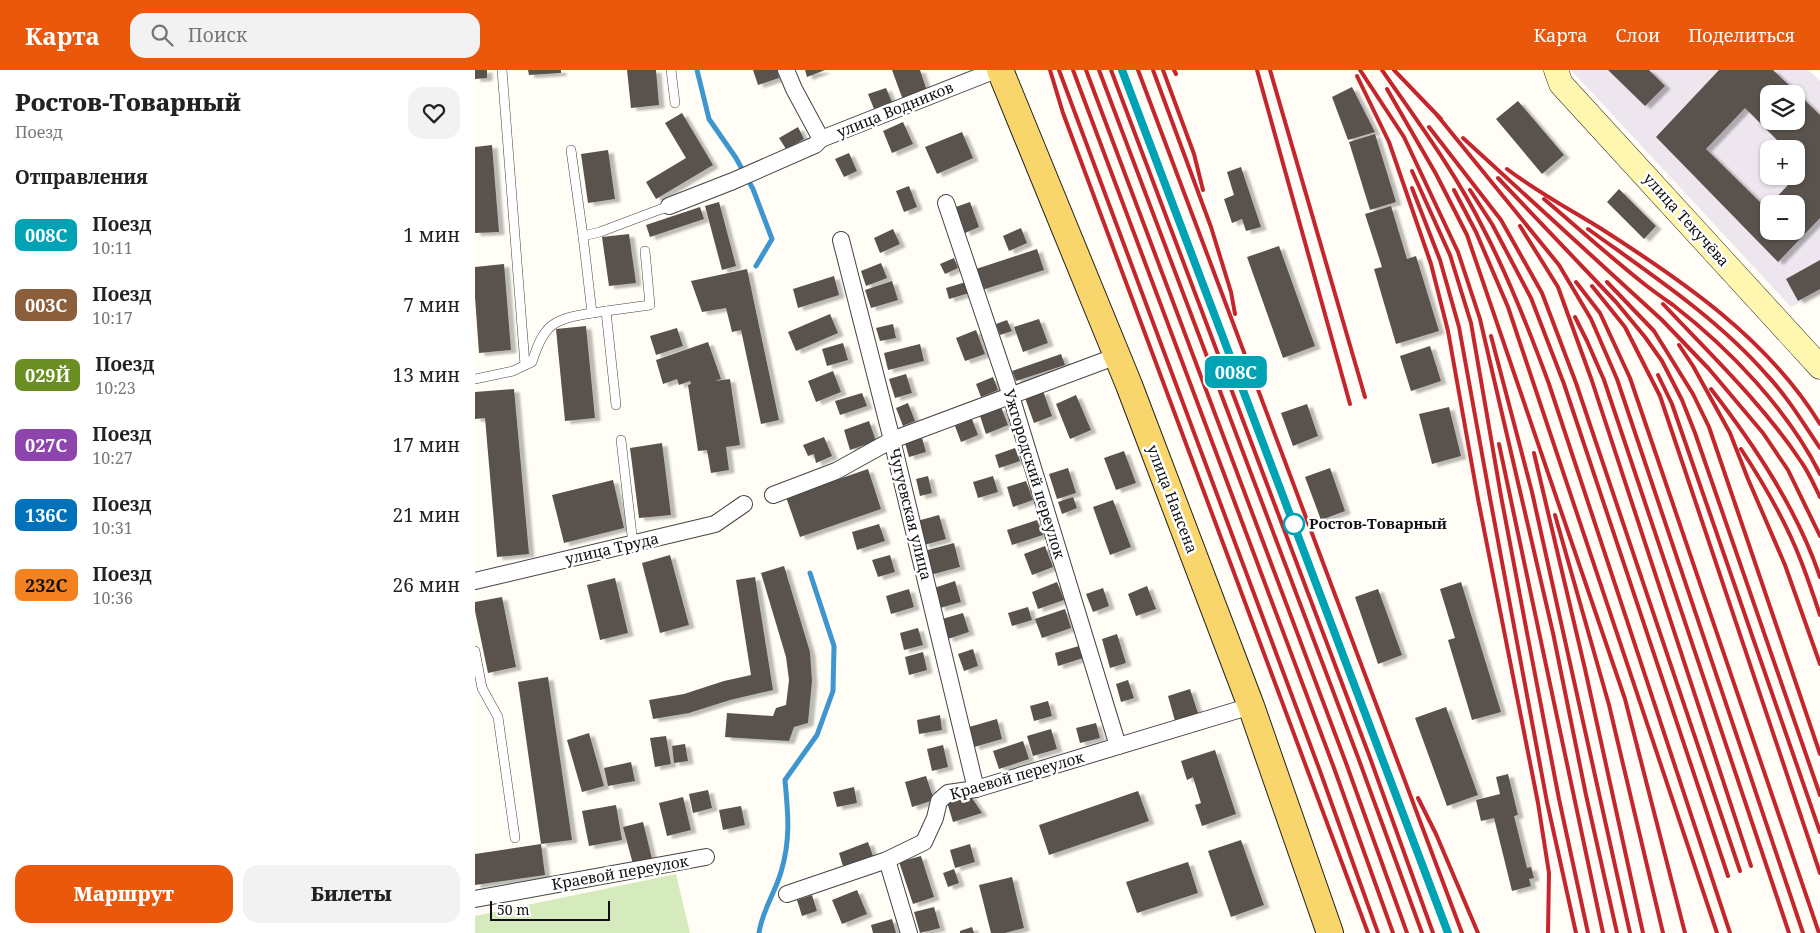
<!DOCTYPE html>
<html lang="ru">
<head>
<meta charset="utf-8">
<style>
	body { margin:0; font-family:"Noto Serif",serif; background:#f2f2f2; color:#222; height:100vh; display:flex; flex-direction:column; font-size:19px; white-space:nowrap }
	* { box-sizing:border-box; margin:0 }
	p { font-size:16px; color:#767676 }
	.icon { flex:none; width:28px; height:28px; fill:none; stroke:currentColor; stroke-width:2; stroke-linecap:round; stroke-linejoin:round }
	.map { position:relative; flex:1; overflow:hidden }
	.panel { display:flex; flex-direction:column; background:#fff; width:475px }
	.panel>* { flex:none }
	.badge { padding:0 10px; border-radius:8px; font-size:18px; line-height:32px }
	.fabs { position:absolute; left:1285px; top:15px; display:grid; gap:10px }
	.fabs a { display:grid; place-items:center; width:45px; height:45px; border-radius:10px; background:#fff; box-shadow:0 1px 4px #0004; font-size:25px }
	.scale { position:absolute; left:15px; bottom:12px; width:120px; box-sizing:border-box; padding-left:5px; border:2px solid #111; border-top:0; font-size:14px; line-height:18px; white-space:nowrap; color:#111; -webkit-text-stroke:4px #fff; paint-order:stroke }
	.map>.badge { position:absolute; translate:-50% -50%; box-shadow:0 0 0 2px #fff }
	h2 { padding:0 15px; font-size:19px; line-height:45px }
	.round { display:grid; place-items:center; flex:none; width:52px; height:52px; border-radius:15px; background:#f2f2f2 }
	.overview { display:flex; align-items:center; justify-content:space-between; height:85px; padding:0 15px }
	h1 { font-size:24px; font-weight:800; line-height:38px }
	.primary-button { display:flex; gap:10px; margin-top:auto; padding:10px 15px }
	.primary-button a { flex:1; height:58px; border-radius:15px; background:#ea580c; color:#fff; font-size:20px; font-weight:800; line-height:58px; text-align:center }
	.primary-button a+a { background:#f2f2f2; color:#222 }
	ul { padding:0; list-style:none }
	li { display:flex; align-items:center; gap:15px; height:70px; padding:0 15px }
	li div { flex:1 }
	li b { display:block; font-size:19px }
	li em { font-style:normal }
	li .badge { min-width:55px; font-weight:700; text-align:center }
	header { display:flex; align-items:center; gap:30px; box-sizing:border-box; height:70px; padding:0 25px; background:#ea580c; color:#fff }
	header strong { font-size:24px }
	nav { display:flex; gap:28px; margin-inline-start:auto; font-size:18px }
	.search { width:350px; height:45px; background:#f2f2f2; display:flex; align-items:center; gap:12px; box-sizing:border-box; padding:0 18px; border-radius:15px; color:#767676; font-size:19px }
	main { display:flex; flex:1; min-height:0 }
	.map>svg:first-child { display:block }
</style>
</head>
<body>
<header>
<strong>Карта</strong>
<div class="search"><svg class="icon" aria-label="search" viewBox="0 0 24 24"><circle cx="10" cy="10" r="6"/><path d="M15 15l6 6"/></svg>Поиск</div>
<nav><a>Карта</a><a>Слои</a><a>Поделиться</a></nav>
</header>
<main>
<section class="panel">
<div class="overview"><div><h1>Ростов-Товарный</h1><p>Поезд</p></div><a class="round"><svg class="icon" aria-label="heart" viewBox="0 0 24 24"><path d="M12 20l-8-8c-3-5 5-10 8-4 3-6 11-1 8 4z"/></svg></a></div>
<h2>Отправления</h2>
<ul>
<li><span class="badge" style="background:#00a3b4;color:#fff">008С</span><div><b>Поезд</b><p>10:11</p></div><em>1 мин</em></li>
<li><span class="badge" style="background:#8b5e3c;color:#fff">003С</span><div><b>Поезд</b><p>10:17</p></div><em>7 мин</em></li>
<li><span class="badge" style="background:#6b8e23;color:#fff">029Й</span><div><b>Поезд</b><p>10:23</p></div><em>13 мин</em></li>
<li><span class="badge" style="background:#8e44ad;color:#fff">027С</span><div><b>Поезд</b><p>10:27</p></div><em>17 мин</em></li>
<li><span class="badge" style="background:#0072bc;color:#fff">136С</span><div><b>Поезд</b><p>10:31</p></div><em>21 мин</em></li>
<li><span class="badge" style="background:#f58220;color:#111">232C</span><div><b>Поезд</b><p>10:36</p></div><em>26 мин</em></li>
</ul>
<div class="primary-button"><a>Маршрут</a><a>Билеты</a></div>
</section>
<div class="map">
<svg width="1345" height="863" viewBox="0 0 1345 863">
	<defs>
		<filter id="shadow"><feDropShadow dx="5.5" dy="3" stdDeviation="1" flood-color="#0004"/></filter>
	</defs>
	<rect width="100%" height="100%" fill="#fffdf5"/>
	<path fill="#eee6ef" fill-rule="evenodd" d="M1096,0H1332L1337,3L1345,11V223L1316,237ZM1294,24H1321V51H1294ZM1294,79H1321V106H1294ZM1294,134H1321V161H1294Z"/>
	<path fill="#d5ebbd" d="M201,804L215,863H0V846Z"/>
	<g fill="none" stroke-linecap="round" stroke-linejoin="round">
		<g stroke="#3f96cf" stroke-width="5">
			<path d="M222,0L234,49L261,88L278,119L297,169L281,196"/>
			<path d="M284,863C287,841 300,823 306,802C316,769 313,743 310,710L342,665L358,621L359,576L335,503"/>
		</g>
	</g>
	<g fill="#5a524d" fill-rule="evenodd" filter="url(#shadow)">
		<path d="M0,0H12V8L0,9Z"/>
		<path d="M53,0H86V3L54,5Z"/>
		<path d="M152,0H181L184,35L156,38Z"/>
		<path d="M278,0H302L304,8L283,15Z"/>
		<path d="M330,0H350L332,7Z"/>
		<path d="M417,0H445L452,21L428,30Z"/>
		<path d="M1133,0H1174L1190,16L1170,36Z"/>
		<path d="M1244,0H1298L1345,45V148L1303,192L1181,67ZM1294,24H1321V51H1294ZM1270,38L1311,79H1321V89L1330,97L1295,134H1321V161H1294V135L1291,138L1231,79Z"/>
		<path d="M877,17L900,62L873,70L857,27Z"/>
		<path d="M411,18L417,32L399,39L393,24Z"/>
		<path d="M1043,31L1089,85L1067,104L1021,49Z"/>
		<path d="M207,43L238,95L181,129L171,112L211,88L190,53Z"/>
		<path d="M428,52L438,74L417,83L408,61Z"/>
		<path d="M323,57L329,69L311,79L304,68Z"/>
		<path d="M487,62L498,88L462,104L450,77Z"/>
		<path d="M900,64L921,132L895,140L874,72Z"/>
		<path d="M17,75L24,162L0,163V77Z"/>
		<path d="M133,80L140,129L113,133L106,84Z"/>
		<path d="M374,83L382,101L369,107L360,89Z"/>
		<path d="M766,97L786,157L771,161L767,149L757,153L749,129L759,125L752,102Z"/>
		<path d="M434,116L442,137L429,142L421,121Z"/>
		<path d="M1144,119L1181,156L1169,169L1132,132Z"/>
		<path d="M244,132L261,196L247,200L230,136Z"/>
		<path d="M495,132L504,157L490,163L481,137Z"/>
		<path d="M916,136L932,189L941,186L964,261L921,274L899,199L907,197L890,144Z"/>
		<path d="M225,137L229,149L175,167L171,155Z"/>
		<path d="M546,158L552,173L534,181L528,166Z"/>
		<path d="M418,159L425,174L405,183L399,168Z"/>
		<path d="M154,164L161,213L134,216L127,167Z"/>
		<path d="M804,176L840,276L808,288L772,187Z"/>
		<path d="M562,179L569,200L507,220L501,199Z"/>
		<path d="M479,188L483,198L470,204L465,194Z"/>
		<path d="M1345,190V219L1323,231L1311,209Z"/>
		<path d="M406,193L412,208L391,216L386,201Z"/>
		<path d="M29,194L36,280L4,283L0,227V197Z"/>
		<path d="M272,199L304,350L286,354L266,260L257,262L251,238L227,242L216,211Z"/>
		<path d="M359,206L364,225L323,238L318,219Z"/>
		<path d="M417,211L423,230L396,238L390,220Z"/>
		<path d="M491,212L494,223L474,229L471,218Z"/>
		<path d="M355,244L363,263L321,281L313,262Z"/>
		<path d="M564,249L573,273L548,282L539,257Z"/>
		<path d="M532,250L537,261L525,265L521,254Z"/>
		<path d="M418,254L421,268L405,271L401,258Z"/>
		<path d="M111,256L120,348L90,351L81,259Z"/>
		<path d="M202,258L208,276L181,285L175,266Z"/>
		<path d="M501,260L510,284L490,291L481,268Z"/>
		<path d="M233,272L246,309L240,311L255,309L265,375L251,377L254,400L236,403L232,380L223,381L213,315L216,314L215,311L204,315L202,309L188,314L181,290Z"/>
		<path d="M368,273L373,290L352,296L347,279Z"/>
		<path d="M445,274L449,291L413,300L409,283Z"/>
		<path d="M955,276L966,311L936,321L925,286Z"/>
		<path d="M586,284L590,295L541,311L537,301Z"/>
		<path d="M358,301L366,322L341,332L333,311Z"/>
		<path d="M431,304L437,323L420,328L414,309Z"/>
		<path d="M518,307L523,320L506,327L501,314Z"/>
		<path d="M39,319L54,484L22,487L10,348L0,349V322Z"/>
		<path d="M568,321L577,346L559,353L550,328Z"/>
		<path d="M387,323L392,336L365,345L360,331Z"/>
		<path d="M601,325L616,360L595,369L581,334Z"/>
		<path d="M433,333L440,351L428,356L421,338Z"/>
		<path d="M832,334L843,366L818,376L806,343Z"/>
		<path d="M526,337L533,355L511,364L505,346Z"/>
		<path d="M974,337L986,386L957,394L944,344Z"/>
		<path d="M497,349L503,365L486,372L480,356Z"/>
		<path d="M394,351L401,371L375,380L369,360Z"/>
		<path d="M349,367L357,386L341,393L339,384L333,386L328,375Z"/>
		<path d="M447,368L451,382L434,387L430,373Z"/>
		<path d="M187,373L196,445L164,448L155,378Z"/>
		<path d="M540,378L545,391L524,398L520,385Z"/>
		<path d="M649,381L661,413L641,420L629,388Z"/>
		<path d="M593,398L601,423L582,429L574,404Z"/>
		<path d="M855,398L870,441L846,450L830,407Z"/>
		<path d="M393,399L406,439L325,467L311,427Z"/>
		<path d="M453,406L457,423L445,426L441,409Z"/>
		<path d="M518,406L523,422L503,428L498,412Z"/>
		<path d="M138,410L149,458L89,473L77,425Z"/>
		<path d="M551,411L558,430L538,437L532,417Z"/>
		<path d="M598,427L602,438L587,444L583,432Z"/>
		<path d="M638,430L656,477L635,485L618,437Z"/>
		<path d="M464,445L471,469L449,475L442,451Z"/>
		<path d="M562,450L568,465L537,475L532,460Z"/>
		<path d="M404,454L410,471L382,480L377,462Z"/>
		<path d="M479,473L485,497L455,505L449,481Z"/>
		<path d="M570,476L578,497L557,505L549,484Z"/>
		<path d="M195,485L214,555L185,563L167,493Z"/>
		<path d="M415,485L420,502L403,507L397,490Z"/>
		<path d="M309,496L335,582L337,611L333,653L319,657L314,671L250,667L252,643L298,646L301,638L311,635L314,610L311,587L286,503Z"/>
		<path d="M280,507L298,620L255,630L214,643L178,649L174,630L209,624L249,611L276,605L261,510Z"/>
		<path d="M140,508L153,563L125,570L112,515Z"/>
		<path d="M480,511L486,532L465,538L459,518Z"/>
		<path d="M582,512L589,530L563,539L557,522Z"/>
		<path d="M986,512L1026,642L997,650L973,570L980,568L965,519Z"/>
		<path d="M672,516L681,539L661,546L653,524Z"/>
		<path d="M628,518L634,536L618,542L611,524Z"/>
		<path d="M434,519L439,537L416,544L411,526Z"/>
		<path d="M903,519L927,585L903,594L880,527Z"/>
		<path d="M27,527L41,597L13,603L0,541V532Z"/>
		<path d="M553,537L557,550L537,556L533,543Z"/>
		<path d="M590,539L596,558L567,568L560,549Z"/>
		<path d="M488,543L494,562L473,569L467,549Z"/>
		<path d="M443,558L448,575L429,580L425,563Z"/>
		<path d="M642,564L651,593L635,598L627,569Z"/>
		<path d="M604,576L608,588L583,596L580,583Z"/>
		<path d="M498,579L503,596L489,601L483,584Z"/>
		<path d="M448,582L452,600L434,605L430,587Z"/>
		<path d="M73,607L97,770L66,774L43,612Z"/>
		<path d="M653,610L659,628L646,632L641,614Z"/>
		<path d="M715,619L723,643L700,651L693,626Z"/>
		<path d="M573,631L577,646L559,651L555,636Z"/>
		<path d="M971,637L1003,725L972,736L940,648Z"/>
		<path d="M465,645L467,660L444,664L442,650Z"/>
		<path d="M522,649L527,669L499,677L494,657Z"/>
		<path d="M621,653L625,668L605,673L601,658Z"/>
		<path d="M576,659L582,679L558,686L552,666Z"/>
		<path d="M114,663L129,716L107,722L92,670Z"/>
		<path d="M191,666L196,694L180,697L175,668Z"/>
		<path d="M548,671L554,689L524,699L518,681Z"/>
		<path d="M210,674L213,691L199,693L197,676Z"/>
		<path d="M468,675L473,697L457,701L452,679Z"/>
		<path d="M740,680L761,744L727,756L720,735L726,733L718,707L712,710L706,691Z"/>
		<path d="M156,692L160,711L133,716L129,698Z"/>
		<path d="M1033,704L1043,745L1039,746L1052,798L1056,797L1059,808L1054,809L1056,816L1037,821L1019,748L1006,751L1001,730L1025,724L1021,707Z"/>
		<path d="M451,706L459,730L437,737L430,712Z"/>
		<path d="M379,717L382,733L362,737L358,722Z"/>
		<path d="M233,720L237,738L218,743L214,724Z"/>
		<path d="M663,721L674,751L574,785L564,755Z"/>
		<path d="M495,725L507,743L478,752L472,732Z"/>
		<path d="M208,727L216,760L192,766L184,733Z"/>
		<path d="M141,735L147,770L114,776L107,741Z"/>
		<path d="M266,736L270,755L248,760L244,740Z"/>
		<path d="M168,752L178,793L159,798L148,757Z"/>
		<path d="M766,770L789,835L756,847L733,781Z"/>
		<path d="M393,772L398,786L368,796L364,783Z"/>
		<path d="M66,774L70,805L0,815V784Z"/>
		<path d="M495,774L500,792L480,798L475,780Z"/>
		<path d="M446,786L459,827L438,834L424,792Z"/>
		<path d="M713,792L723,823L662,843L651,812Z"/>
		<path d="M479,799L484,813L473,817L468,803Z"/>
		<path d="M537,807L549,858L530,863H516L504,815Z"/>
		<path d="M382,820L392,844L367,854L357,830Z"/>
		<path d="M337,825L342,841L327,846L322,830Z"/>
		<path d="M459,837L465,858L445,863L439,842Z"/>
		<path d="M417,849L421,863H398L396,855Z"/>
		<path d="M497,857L499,863H485V861Z"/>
	</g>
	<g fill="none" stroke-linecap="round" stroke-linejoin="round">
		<g stroke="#444" stroke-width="10">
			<g id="lane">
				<path d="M27,0L50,295"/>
				<path d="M196,0L200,33"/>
				<path d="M96,80L108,166"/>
				<path d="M131,241L141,335"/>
				<path d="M117,243L175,235L170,181"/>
				<path d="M0,309L38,301L57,292C69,254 78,249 117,243L108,166L125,162L194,136"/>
				<path d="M146,370L158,474"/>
				<path d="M0,581L7,618L23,647L40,768"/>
			</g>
		</g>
		<g stroke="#444" stroke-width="18">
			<g id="street">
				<path d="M311,0L319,19L346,69"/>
				<path d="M471,133L536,326L643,676"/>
				<path d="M194,136L258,111L340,75L346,69L521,0"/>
				<path d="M366,170L417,370L501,719"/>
				<path d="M298,425L361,401L417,370L642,286"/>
				<path d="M0,511L240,454L269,434"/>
				<path d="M412,790L434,863"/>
				<path d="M312,824L412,790L449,772L460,748L464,731L473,723L501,719L776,636"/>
				<path d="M0,829L231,787"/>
			</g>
		</g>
		<g stroke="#333" stroke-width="25">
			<path id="secondary" d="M1081,0L1086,14L1345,297"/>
		</g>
		<g stroke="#222" stroke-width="28">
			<path id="primary" d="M525,0L654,315L776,636L855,863"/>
		</g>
		<use href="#lane" stroke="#fff" stroke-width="9"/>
		<use href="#street" stroke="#fff" stroke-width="16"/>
		<use href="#secondary" stroke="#fff6b0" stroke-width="24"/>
		<use href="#primary" stroke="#f9d66b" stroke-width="26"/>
		<g stroke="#c4262e" stroke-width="4">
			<path d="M575,0L588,43L893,863"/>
			<path d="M584,0L845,701L903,863"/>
			<path d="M598,0L859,698L918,863"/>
			<path d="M611,0L871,693L932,863"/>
			<path d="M624,0L884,690L947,863"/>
			<path d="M636,0L894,685L958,863"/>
			<path d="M647,0L973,863"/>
			<path d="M663,0L987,863"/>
			<path d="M678,0L736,157L756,222L760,244"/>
			<path d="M688,0L719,84L728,120"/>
			<path d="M699,0L701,4"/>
			<path d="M782,0L875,334"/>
			<path d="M795,0L890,327"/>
			<path d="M885,0L929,67L983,182L1005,249L1078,563L1111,725L1142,863"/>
			<path d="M907,0C943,52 981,103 1009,160C1035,210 1055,262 1074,314L1255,863"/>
			<path d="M919,0L966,49"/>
			<path d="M882,6L914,72L956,194L973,261L1003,429L1063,733L1074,803L1073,863"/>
			<path d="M912,19L961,104L992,165L1150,629L1210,863"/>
			<path d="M962,45L1084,195L1116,249L1142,309L1328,863"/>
			<path d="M954,57L1026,150L1067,223L1101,313L1265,801"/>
			<path d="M988,68L1187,250L1234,299L1288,363L1313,400L1345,466"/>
			<path d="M1032,99C1061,121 1094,139 1125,158C1208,211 1293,269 1345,354"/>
			<path d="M937,101L975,185L996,253L1026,426L1053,568L1084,729L1113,863"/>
			<path d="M1023,108L1141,232L1170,267L1187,291L1207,330L1220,363L1345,725"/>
			<path d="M937,118L965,190L984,257L1015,428L1072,732L1101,863"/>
			<path d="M979,120L1001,162L1033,237L1242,863"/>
			<path d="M995,120L1017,154L1056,228L1089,314L1253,806"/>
			<path d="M1069,129C1102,157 1134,186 1168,213C1178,221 1188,228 1198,235C1255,279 1313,340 1345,404"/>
			<path d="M1045,156L1083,217L1117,311L1276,796"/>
			<path d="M1113,159C1174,203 1241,247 1291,304C1312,326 1328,353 1345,378"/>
			<path d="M1101,212L1125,243L1155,308L1344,863"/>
			<path d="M1132,212L1179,261L1218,324L1234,357L1345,684"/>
			<path d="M1117,216L1150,257L1185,326L1345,803"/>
			<path d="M1188,234C1236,285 1288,334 1327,393C1334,403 1339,415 1345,427"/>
			<path d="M1100,247L1112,271L1129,310L1314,863"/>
			<path d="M1016,266L1057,422L1155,863"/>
			<path d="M1204,275L1218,296L1255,363L1273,409L1310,495L1345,594"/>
			<path d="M1183,305L1197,334L1345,762"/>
			<path d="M1236,319C1280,376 1322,439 1345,507"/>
			<path d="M1024,374L1128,863"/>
			<path d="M1266,379C1289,414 1311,452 1326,491C1333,509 1339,527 1345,545"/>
			<path d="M1059,383L1110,599L1168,863"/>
			<path d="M1080,445L1134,635L1188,863"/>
			<path d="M943,728L961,764L1003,863"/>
		</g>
	</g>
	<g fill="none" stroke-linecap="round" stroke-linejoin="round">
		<g stroke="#fff" stroke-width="11">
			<path id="line" d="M647,0L973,863"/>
		</g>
		<use href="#line" stroke="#00a3b4" stroke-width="8"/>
	</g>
	<circle fill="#fff" stroke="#00a3b4" stroke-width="2.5" cx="819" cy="454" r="10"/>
	<g text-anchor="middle" stroke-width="5" stroke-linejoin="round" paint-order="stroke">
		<g font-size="15" fill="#111" stroke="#fff">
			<text transform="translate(420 40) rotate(-22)" y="5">улица Водников</text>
			<text transform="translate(1211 150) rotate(48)" y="5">улица Текучёва</text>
			<text transform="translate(559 404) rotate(73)" y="5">Ужгородский переулок</text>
			<text transform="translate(697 429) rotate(69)" y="5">улица Нансена</text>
			<text transform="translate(435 444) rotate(76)" y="5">Чугуевская улица</text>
			<text transform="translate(137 479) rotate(-13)" y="5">улица Труда</text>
			<text transform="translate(542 706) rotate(-16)" y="5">Краевой переулок</text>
			<text transform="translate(145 803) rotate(-10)" y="5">Краевой переулок</text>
		</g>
		<g font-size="15" font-weight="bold" fill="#111" stroke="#fff" text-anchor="start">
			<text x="834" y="459">Ростов-Товарный</text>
		</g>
	</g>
</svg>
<div class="fabs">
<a><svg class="icon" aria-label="layers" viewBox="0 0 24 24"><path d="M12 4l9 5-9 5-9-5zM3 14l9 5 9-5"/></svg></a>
<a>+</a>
<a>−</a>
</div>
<div class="scale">50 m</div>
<b class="badge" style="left:761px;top:302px;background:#00a3b4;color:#fff">008С</b>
</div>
</main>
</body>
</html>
